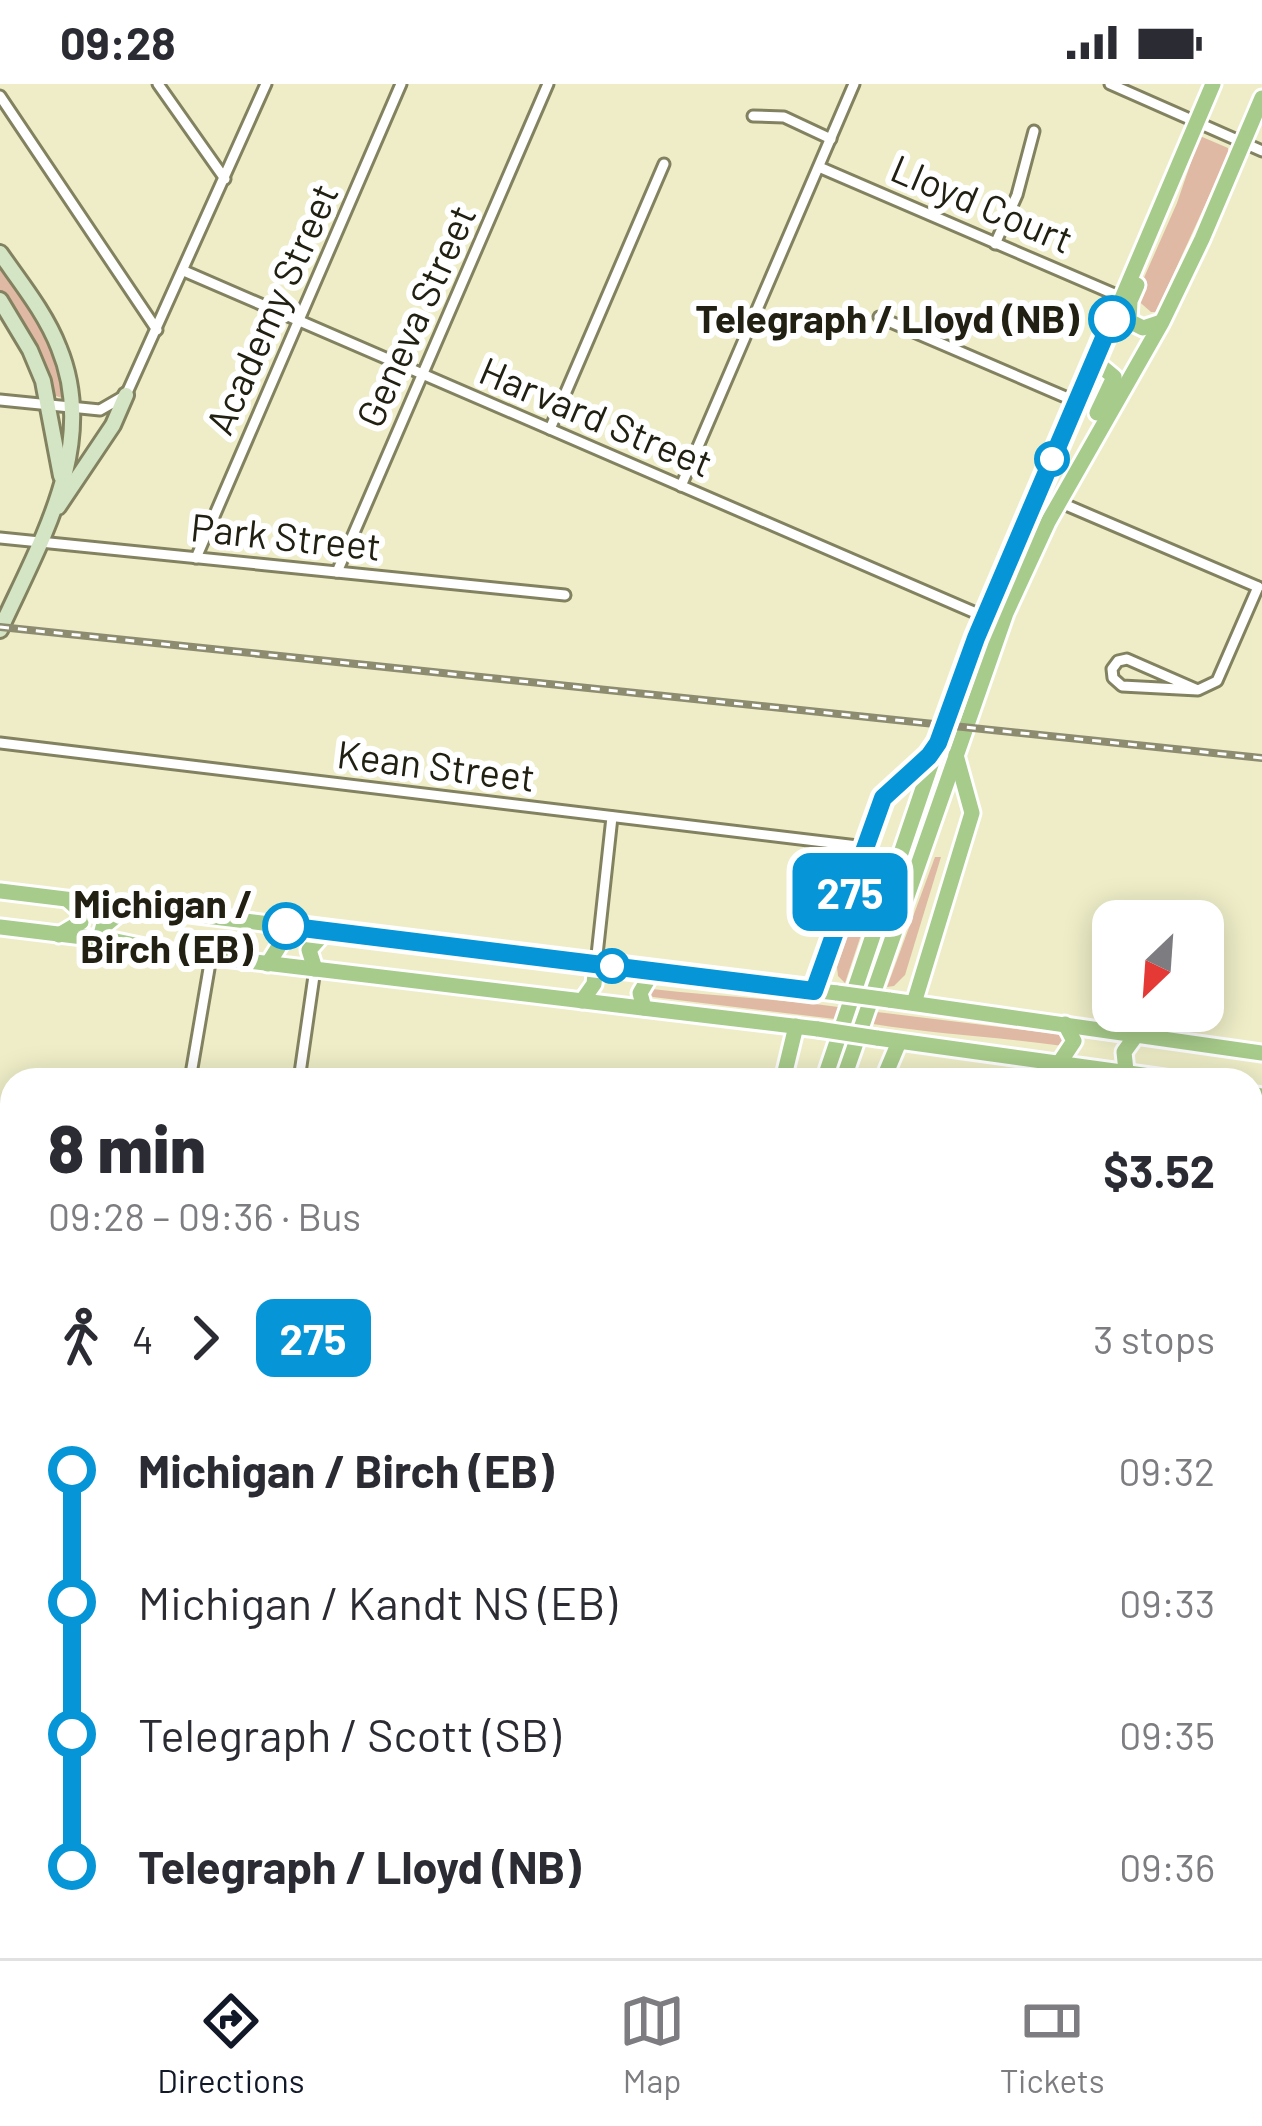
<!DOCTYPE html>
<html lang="en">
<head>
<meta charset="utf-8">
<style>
	body { margin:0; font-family:Barlow,sans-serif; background:#f7f7f7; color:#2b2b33; height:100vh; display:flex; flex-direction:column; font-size:45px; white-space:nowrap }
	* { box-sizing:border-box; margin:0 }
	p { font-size:39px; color:#7c7c81 }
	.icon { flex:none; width:66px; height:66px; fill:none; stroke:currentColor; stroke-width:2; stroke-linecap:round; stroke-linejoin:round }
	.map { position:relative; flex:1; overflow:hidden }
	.sheet { position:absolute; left:0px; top:984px; width:1263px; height:891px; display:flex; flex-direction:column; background:#fff; border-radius:36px 36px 0 0; box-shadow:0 6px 30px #0003 }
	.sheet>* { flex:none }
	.badge { padding:0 24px; border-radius:18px; font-size:42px; line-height:78px }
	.needle { width:78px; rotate:205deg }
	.tools { position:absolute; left:1092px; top:816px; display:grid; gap:24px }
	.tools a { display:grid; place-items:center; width:132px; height:132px; border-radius:24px; background:#fff; box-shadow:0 6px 30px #0003; font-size:60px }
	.map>.badge { position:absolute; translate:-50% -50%; box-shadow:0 0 0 6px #fff }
	.legs { display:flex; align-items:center; gap:18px; height:132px; padding:0 48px; font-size:39px }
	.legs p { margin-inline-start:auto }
	.headline { display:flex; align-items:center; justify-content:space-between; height:204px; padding:0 48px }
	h1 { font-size:66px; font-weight:800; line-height:90px }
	ul { padding:0 48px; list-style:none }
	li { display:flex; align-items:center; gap:42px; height:132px; font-size:45px }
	li i { display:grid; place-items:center; width:18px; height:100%; margin:0 15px; background:currentColor }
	li i::after { content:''; width:30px; height:30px; margin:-15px; border:9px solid; border-radius:50%; background:#fff }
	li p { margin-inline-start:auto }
	li:first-child i { background:linear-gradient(#0000 50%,currentColor 0) }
	li:last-child i { background:linear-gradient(currentColor 50%,#0000 0) }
	.status { display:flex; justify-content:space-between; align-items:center; height:84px; padding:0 60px; background:#fff; direction:ltr }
	.status svg { height:33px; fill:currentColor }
	.menu { display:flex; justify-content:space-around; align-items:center; height:168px; border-top:3px solid #e1e1e2; background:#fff; font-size:33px; color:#7c7c81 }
	.menu a { display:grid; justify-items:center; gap:6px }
	.menu .selected { color:#111827 }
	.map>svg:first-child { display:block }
</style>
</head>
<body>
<div class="status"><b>09:28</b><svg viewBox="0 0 49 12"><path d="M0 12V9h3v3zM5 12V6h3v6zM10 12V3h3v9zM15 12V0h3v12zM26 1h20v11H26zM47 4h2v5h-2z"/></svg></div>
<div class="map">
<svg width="1262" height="1874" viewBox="0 0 1262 1874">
	<rect width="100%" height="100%" fill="#eeedc7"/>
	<g fill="#dfb9a4">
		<path d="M1200,52L1228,64V71L1156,228H1151L1135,214L1177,119Z"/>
		<path d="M0,179C28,221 54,260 65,310L62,314L53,311L44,281L0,207Z"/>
		<path d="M875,771L866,836L845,899L838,892L837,883Z"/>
		<path d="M935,773H941L905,891L894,902L887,903Z"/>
		<path d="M652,905C714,912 776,915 838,923L835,935L653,913L649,911Z"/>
		<path d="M877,928L1065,951L1068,954L1063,962C999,953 936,950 873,940Z"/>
		<path d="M1251,1231L1262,1232V1574L1251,1567Z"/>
		<path d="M0,1249L12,1251V1471L0,1477Z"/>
	</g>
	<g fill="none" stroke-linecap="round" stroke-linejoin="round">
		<path stroke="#74b192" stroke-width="16" d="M1251,1353L1262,1362"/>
		<g stroke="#838260" stroke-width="15">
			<g id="minor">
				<path d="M158,0L225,95"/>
				<path d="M1110,0L1262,67"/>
				<path d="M0,12L157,246"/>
				<path d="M753,32L784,33L831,55"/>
				<path d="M819,83L1121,213"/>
				<path d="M995,160L1017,111L1034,47"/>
				<path d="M184,187L985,533"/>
				<path d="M879,233L1077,318"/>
				<path d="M0,316L100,326L126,311L266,0"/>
				<path d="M550,345L664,80"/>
				<path d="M681,402L854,0"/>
				<path d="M1059,418L1258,503"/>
				<path d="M0,454L565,511"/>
				<path d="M196,474L401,0"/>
				<path d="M337,488L548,0"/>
				<path d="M1198,606L1122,602L1113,594L1112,585L1118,577L1127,575L1198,606L1217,597L1258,503"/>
				<path d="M0,659L866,763"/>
				<path d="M596,880L612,733"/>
				<path d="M190,996L211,873"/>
				<path d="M299,996L315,885"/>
				<path d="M1251,1083L1262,1085"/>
				<path d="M0,1549L12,1554"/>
				<path d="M1251,1673L1262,1683"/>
				<path d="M0,1693L12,1698"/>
				<path d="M0,1817L12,1822"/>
				<path d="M106,1863L131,1874"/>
				<path d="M574,1863L587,1874"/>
				<path d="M744,1863L754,1874"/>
				<path d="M889,1863L897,1874"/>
				<path d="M1034,1863L1039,1874"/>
				<path d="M132,1874L137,1863"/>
				<path d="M259,1874L264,1863"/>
				<path d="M541,1874L547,1863"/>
				<path d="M827,1874L839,1863"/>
				<path d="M1196,1874V1863"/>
			</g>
		</g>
		<g stroke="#838260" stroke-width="20">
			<g id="secondary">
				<path d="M0,169C21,199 46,230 59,264C99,361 40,458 0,546"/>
				<path d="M0,216L30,266L43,297L61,392"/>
				<path d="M58,423L113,341L126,311"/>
			</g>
		</g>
		<g stroke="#fff" stroke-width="21">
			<g id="primary">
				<path d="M1137,201L1130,217L1129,237L1143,244L1161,238"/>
				<path d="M1089,288L1102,283L1114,293L1097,329"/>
				<path d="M0,807L837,909"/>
				<path d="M0,843L116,857L164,867L818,945"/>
				<path d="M59,851L81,838L80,827L69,817"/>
				<path d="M100,855L103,843L127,823"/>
				<path d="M268,880L281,859L276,841"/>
				<path d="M315,885L309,866L326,847"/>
				<path d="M814,907L883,714L932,668"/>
				<path d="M889,916L1262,969"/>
				<path d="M582,917L594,900L596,880"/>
				<path d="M914,919L972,729L956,671"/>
				<path d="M644,924L640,909L653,887"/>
				<path d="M877,954L1179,996"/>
				<path d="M1060,978L1074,957L1065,940"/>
				<path d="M1126,987L1124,968L1137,950"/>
				<path d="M783,996L796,942"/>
				<path d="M824,996L959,598L1213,0"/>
				<path d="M843,996L1006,529L1048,438L1162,238L1202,155L1262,14"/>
				<path d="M883,996L899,958"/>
				<path d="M1251,1010L1262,1012"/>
				<path d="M401,1874L406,1863"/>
				<path d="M449,1874L455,1863"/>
			</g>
		</g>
		<use href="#minor" stroke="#fff" stroke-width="9"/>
		<use href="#secondary" stroke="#d3e5c4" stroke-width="14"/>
		<use href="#primary" stroke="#a7cb8a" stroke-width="15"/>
		<g stroke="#8d8c71" stroke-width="8">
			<path id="rail" d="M0,543L1262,674"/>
		</g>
		<use href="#rail" stroke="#fff" stroke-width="3" stroke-dasharray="9" stroke-linecap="butt"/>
		<g stroke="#fff" stroke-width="21" stroke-linecap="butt">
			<g id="primary-bridge">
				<path d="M837,909L889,916"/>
				<path d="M818,945L877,954"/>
			</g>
		</g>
		<use href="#primary-bridge" stroke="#a7cb8a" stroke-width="15"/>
	</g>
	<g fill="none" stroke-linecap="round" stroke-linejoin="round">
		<g stroke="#fff" stroke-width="27">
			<path id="line-1" d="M286,842L814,907L883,714L929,672L938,659L976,554L1112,235"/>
		</g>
		<use href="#line-1" stroke="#0696d7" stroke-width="18"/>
	</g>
	<g fill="#fff" stroke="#0696d7" stroke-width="6">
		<circle cx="1112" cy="235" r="21"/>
		<circle cx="1052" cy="375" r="15"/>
		<circle cx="286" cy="842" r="21"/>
		<circle cx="612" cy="882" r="15"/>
	</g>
	<g text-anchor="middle" stroke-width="12" stroke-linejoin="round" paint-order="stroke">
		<g font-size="39" fill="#212012" stroke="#fff">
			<text transform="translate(982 120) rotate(23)" y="14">Lloyd Court</text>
			<text transform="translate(272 225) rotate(-66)" y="14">Academy Street</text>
			<text transform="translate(416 232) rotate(-66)" y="14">Geneva Street</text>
			<text transform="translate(596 333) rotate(23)" y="14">Harvard Street</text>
			<text transform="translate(286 453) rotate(6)" y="14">Park Street</text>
			<text transform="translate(436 682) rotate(7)" y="14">Kean Street</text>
		</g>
		<g font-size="39" font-weight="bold" fill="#212012" stroke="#fff" text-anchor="end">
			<text x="1079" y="249">Telegraph / Lloyd (NB)</text>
			<text x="253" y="834">Michigan /<tspan x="253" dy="45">Birch (EB)</tspan></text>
		</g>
	</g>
</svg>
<div class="tools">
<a><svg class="needle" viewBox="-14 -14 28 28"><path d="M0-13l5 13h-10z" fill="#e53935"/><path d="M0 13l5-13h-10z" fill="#7c7c81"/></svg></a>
</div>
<b class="badge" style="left:850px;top:808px;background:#0696d7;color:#fff">275</b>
<section class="sheet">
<div class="headline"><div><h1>8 min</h1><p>09:28 – 09:36 · Bus</p></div><b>$3.52</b></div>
<div class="legs"><svg class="icon" aria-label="walk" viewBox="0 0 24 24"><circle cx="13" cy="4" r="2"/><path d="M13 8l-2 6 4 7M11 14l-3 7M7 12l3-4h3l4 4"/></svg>4<svg class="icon" aria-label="forward" viewBox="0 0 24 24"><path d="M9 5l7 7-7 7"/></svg><b class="badge" style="background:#0696d7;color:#fff">275</b><p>3 stops</p></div>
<ul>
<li><i style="color:#0696d7"></i><b>Michigan / Birch (EB)</b><p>09:32</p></li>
<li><i style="color:#0696d7"></i><span>Michigan / Kandt NS (EB)</span><p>09:33</p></li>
<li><i style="color:#0696d7"></i><span>Telegraph / Scott (SB)</span><p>09:35</p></li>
<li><i style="color:#0696d7"></i><b>Telegraph / Lloyd (NB)</b><p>09:36</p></li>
</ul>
</section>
</div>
<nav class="menu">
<a class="selected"><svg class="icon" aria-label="directions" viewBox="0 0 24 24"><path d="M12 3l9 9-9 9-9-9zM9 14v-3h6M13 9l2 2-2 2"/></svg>Directions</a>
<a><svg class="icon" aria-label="map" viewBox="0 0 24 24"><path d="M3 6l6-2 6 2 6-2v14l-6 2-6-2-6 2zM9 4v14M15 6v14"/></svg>Map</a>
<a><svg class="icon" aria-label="tickets" viewBox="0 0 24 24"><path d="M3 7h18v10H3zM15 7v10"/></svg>Tickets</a>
</nav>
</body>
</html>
